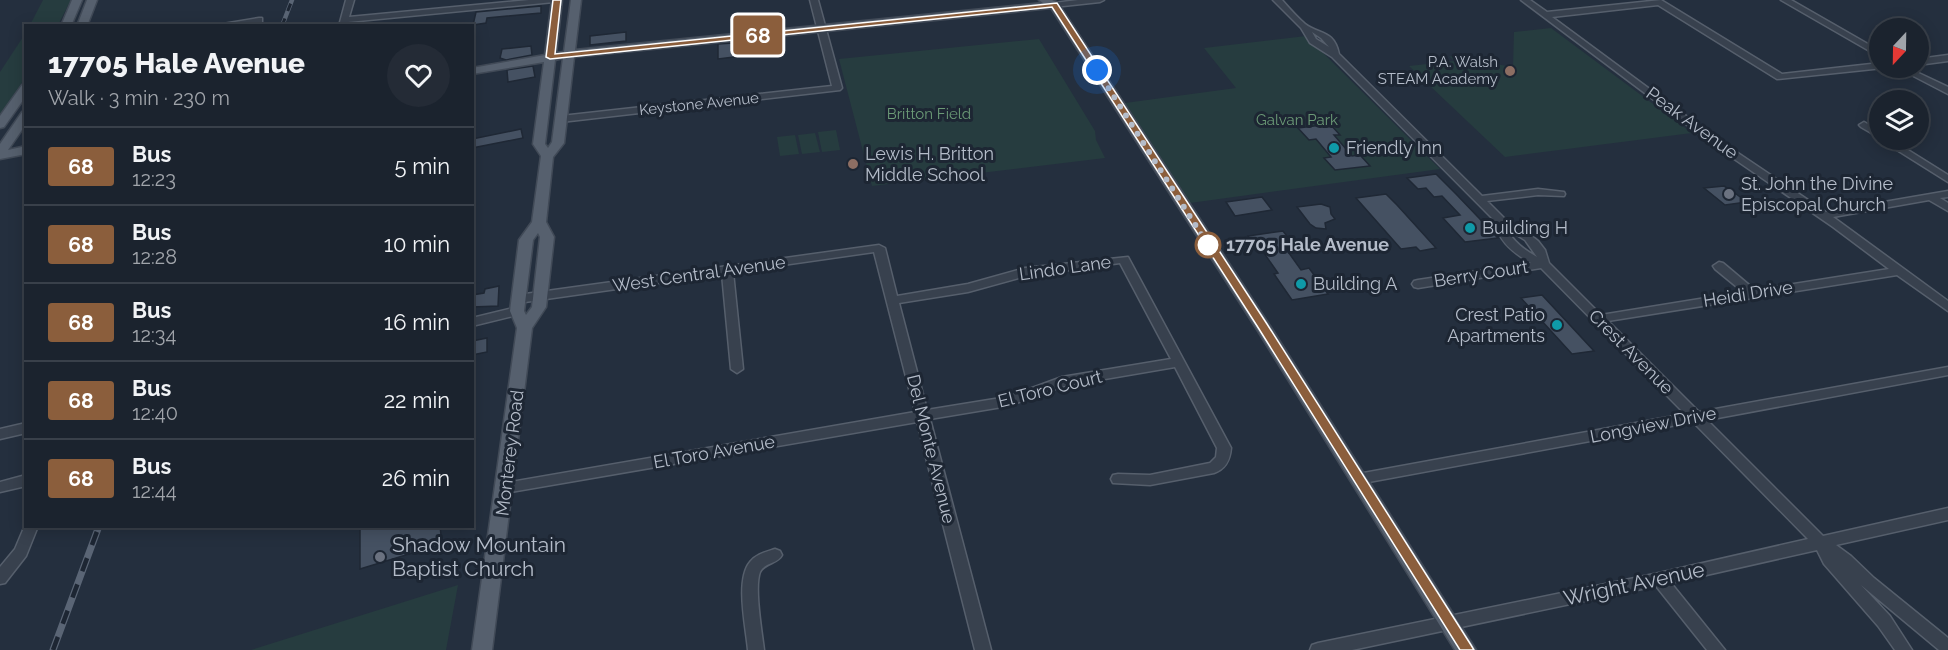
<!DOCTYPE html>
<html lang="en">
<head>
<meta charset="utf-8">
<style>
	body { margin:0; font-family:Raleway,sans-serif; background:#242b36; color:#f1f3f6; height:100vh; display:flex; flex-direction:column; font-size:22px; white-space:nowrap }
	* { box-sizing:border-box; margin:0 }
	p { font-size:20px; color:#a0a4aa }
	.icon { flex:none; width:33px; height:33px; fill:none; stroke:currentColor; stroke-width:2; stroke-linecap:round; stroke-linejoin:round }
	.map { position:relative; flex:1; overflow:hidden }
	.drawer { position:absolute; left:24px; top:24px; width:450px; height:504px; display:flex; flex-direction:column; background:#1b232e; border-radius:0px; box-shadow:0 3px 15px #0003,0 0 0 2px #39404a }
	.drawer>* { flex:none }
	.badge { padding:0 12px; border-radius:4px; font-size:21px; line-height:39px }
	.needle { width:39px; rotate:202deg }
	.fabs { position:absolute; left:1869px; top:18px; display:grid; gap:12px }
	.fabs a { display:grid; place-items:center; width:60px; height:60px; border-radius:50%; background:#1b232e; box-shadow:0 3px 15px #0003,0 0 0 2px #39404a; font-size:30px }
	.you { position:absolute; width:30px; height:30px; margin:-15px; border:4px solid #fff; border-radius:50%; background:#1a73e8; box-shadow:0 0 0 9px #1a73e833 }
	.map>.badge { position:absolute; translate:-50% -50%; box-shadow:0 0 0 3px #fff }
	.round { display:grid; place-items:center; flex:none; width:63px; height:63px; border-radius:32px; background:#242b36 }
	.headline { display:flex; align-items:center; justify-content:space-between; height:102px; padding:0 24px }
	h1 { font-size:28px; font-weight:800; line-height:45px }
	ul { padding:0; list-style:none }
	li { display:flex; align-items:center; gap:18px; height:78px; padding:0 24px; border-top:2px solid #39404a }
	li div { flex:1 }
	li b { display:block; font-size:22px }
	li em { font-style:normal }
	li .badge { min-width:66px; font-weight:700; text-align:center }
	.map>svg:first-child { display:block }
</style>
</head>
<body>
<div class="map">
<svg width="1948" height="650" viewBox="0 0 1948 650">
	<rect width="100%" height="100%" fill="#242f3e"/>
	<g fill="#263c3f">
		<path d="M43,0H71L58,25H30Z"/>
		<path d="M1551,28L1692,133L1505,157L1409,66L1454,61L1449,56L1513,67L1514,32Z"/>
		<path d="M25,34V78L0,115V72Z"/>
		<path d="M1306,36L1440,169L1190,203L1125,103L1236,88L1204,48Z"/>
		<path d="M1039,39L1095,131L1096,140L1105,158L872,186L839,59Z"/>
		<path d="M836,130L840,150L822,152L818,132Z"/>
		<path d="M815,133L820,152L802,154L798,135Z"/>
		<path d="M795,135L799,154L780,156L777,137Z"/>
		<path d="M458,585L446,650H251Z"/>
	</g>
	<g fill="#455162" stroke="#1f2835" stroke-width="1.5">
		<path d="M541,6V13L487,18L486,23L473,25L476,12Z"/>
		<path d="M626,32V41L590,45V36Z"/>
		<path d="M733,43L734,57L718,59V44Z"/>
		<path d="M531,46L532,55L506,60L500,58L502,49Z"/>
		<path d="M533,66L535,77L508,82L507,70Z"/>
		<path d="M1330,124L1340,135H1334L1352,156L1360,155L1370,166L1335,170L1324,158L1331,157L1316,139L1309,140L1298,128Z"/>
		<path d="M521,129L523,138L472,148V139Z"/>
		<path d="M1436,174L1456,194L1498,238L1465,242L1443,218L1460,215L1442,196L1434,197L1426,188L1418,189L1407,178Z"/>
		<path d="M1724,186L1732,191L1747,202L1725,205L1704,188Z"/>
		<path d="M1386,194L1397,205L1436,248L1420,251L1416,247L1401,249L1356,198Z"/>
		<path d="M1262,197L1272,210L1235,216L1226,202Z"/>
		<path d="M1321,204L1330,207L1331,214L1335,219L1325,223L1326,229L1316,228L1310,224L1297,207Z"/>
		<path d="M1283,231L1293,244L1284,246L1301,270L1309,268L1328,294L1292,300L1274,274L1278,273L1259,246L1255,247L1248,236Z"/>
		<path d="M499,286L498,306L472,307V295L484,293L485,289Z"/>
		<path d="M1542,295L1594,351L1572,354L1521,298Z"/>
		<path d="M487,338V352L472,355V341Z"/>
		<path d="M360,526H440L442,544L360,569Z"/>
	</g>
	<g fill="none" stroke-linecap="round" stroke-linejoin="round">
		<g stroke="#565f6c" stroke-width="3">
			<g id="minor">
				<path d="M346,0H354L349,17L529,0H558L554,2L348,22L347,26H339Z"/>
				<path d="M810,0H818L842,88L840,90L561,122L556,119L561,116L832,86Z"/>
				<path d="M1078,0H1104L1100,2L1054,7L1050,5L1054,3Z"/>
				<path d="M1273,0H1282C1289,8 1297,17 1305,24C1320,35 1334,30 1339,54L1482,196L1538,189L1564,192L1565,194L1564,196L1538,195L1487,201L1505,219L1525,231L1538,241L1545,250L1549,263L1601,315L1743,292L1715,269L1713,266L1719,262L1723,263L1755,290L1889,269L1833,227L1714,145L1521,0H1530L1547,12L1661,0L1782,74L1880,63V68H1883L1777,79L1658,5L1552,17L1720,141L1826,212L1948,191V197L1940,198L1948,203V211L1929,200L1833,217L1948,301V311L1897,275L1608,321L1699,412L1948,367V375L1707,420L1823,536L1948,508V520L1836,545L1851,556L1874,578L1948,638V650H1939L1861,585L1890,616L1912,650H1895L1878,626L1824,564L1817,550L1671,583L1725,650H1707L1656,586L1352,650H1310L1312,645L1318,643L1659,573L1808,539L1693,422L1358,484L1353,483L1351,479L1353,475L1358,474L1685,414L1541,268L1418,288L1414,287L1412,284L1414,281L1418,280L1531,263C1515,254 1497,241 1496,222L1332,57L1310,43L1301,28ZM1312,32L1321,38L1329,47L1316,39ZM1507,229L1525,240L1537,257C1525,250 1513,242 1507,229Z"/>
				<path d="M1781,0H1791L1880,51V57Z"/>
				<path d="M259,18H262V22L237,26H211Z"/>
				<path d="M1948,55V61L1918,65V59Z"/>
				<path d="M1898,68H1908L1948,87V94Z"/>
				<path d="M1864,122L1880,131V138L1861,127L1859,125Z"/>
				<path d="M1881,140H1892L1948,175V182Z"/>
				<path d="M879,245L885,248L897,296L968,284L1025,268L1128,257L1231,448C1230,460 1226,469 1214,473L1150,485L1113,483L1111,479L1113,475L1118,474L1150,475L1210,463L1216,457L1217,448L1175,367L1064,386L1008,406L930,419L991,650H975L917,422L505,493L500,492L498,488L500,484L505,483L915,412L874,252L733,272L743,369L737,373L731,369L722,274L518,303L512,299L518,295ZM1120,263L1171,359L1062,377L1007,397L927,410L899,303L968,292L1026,276Z"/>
				<path d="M517,307L523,311L521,314L472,326V318Z"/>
				<path d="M26,423V433L0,439V429Z"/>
				<path d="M26,475V486L0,492V482Z"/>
				<path d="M26,523V526H38L26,556L5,583L0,584V567L15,549Z"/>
				<path d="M775,549L780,551L782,555C778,564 765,562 760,572C754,587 762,633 764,650H748C746,627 735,580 750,562C756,554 766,552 775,549Z"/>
			</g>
		</g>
		<g stroke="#414a57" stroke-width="3">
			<g id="major">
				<path d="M72,0H82L71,26H61Z"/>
				<path d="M87,0H97L87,26H77Z"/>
				<path d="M552,0H562L556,53L564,52L571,0H581L575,50L1043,3L1039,0H1052L1058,3L1268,323L1476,650H1455L1258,331L1051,8L574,57L564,143L553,157L546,222L554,237L546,307L532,328L492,650H472L517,328L510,311L519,240L532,222L541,156L533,144L544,62L472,74V68L545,55ZM563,58L552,142L548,148L545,144L555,60ZM538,233L540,237L532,307L526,315L524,311L533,240Z"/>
				<path d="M26,84V96L4,127L0,128V116L22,85Z"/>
				<path d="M26,111V124L8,150L26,146V154L0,159V144L22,112Z"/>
			</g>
		</g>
		<use href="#minor" fill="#38414e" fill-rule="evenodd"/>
		<use href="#major" fill="#56606e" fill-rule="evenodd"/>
		<g stroke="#5a6575" stroke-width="4.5">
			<path id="rail-far1" d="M282,26L292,0"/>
		</g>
		<g stroke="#5a6575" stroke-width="7">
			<path id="rail" d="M53,650L99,526"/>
		</g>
		<use href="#rail-far1" stroke="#1d2633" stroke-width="3" stroke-dasharray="8" stroke-linecap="butt"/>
		<use href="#rail" stroke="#1d2633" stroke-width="4.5" stroke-dasharray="14" stroke-linecap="butt"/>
	</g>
	<path fill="#8b5e3c" stroke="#fff" stroke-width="1.5" d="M553,0H561L555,54L1057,3L1267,324L1471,645L1474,650H1460L1259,329L1052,7L550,59L546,57Z"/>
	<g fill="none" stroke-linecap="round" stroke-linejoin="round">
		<path stroke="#b4bcc9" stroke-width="6" stroke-dasharray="0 10.8" d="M1097,70L1208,245"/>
	</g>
	<g fill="#8d6e63" stroke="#1d2633" stroke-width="2">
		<circle cx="1510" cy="71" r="6"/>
		<circle cx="853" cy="164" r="6"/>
	</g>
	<g fill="#0f9aa8" stroke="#1d2633" stroke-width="2">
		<circle cx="1334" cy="148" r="6"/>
		<circle cx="1470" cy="228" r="6"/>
		<circle cx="1301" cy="284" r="6"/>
		<circle cx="1557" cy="325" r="6"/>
	</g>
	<g fill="#6b7280" stroke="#1d2633" stroke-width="2">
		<circle cx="1729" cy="194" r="6"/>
		<circle cx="380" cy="557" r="6"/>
	</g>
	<circle fill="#fff" stroke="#8b5e3c" stroke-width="3" cx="1208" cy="245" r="12"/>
	<g text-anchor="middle" stroke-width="6" stroke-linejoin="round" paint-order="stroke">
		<g font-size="15" fill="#b4bcc9" stroke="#1d2633" text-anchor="end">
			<text x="1498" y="67">P.A. Walsh<tspan x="1498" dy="17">STEAM Academy</tspan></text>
		</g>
		<g font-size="15" fill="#b4bcc9" stroke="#1d2633">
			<text transform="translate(699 104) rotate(-6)" y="5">Keystone Avenue</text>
		</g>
		<g font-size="15" fill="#6b9a76" stroke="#1d2633">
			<text x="929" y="119">Britton Field</text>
			<text x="1297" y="125">Galvan Park</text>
		</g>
		<g font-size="18" fill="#b4bcc9" stroke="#1d2633">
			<text transform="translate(1692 123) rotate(36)" y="6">Peak Avenue</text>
			<text transform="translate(1065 268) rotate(-8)" y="6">Lindo Lane</text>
			<text transform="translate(699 274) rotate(-8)" y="6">West Central Avenue</text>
			<text transform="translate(1481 274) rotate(-9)" y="6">Berry Court</text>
			<text transform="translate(1748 294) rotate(-9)" y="6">Heidi Drive</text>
			<text transform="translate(1631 352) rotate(45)" y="6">Crest Avenue</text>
			<text transform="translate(1050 389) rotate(-14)" y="6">El Toro Court</text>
			<text transform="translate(1653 425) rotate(-11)" y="6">Longview Drive</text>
			<text transform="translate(931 449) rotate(76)" y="6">Del Monte Avenue</text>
			<text transform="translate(714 452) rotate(-10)" y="6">El Toro Avenue</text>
			<text transform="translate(510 453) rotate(-83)" y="6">Monterey Road</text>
		</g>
		<g font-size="18" fill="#b4bcc9" stroke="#1d2633" text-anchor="start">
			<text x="1346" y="154">Friendly Inn</text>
			<text x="865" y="160">Lewis H. Britton<tspan x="865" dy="21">Middle School</tspan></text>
			<text x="1741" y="190">St. John the Divine<tspan x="1741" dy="21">Episcopal Church</tspan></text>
			<text x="1482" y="234">Building H</text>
			<text x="1313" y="290">Building A</text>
			<text x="1545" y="321" text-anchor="end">Crest Patio<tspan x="1545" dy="21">Apartments</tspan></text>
		</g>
		<g font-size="18" font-weight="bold" fill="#b4bcc9" stroke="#1d2633" text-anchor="start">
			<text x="1226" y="251">17705 Hale Avenue</text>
		</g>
		<g font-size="21" fill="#b4bcc9" stroke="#1d2633" text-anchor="start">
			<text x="392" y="552">Shadow Mountain<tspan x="392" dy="24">Baptist Church</tspan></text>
		</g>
		<g font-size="21" fill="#b4bcc9" stroke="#1d2633">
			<text transform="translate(1634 584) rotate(-12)" y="7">Wright Avenue</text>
		</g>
	</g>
</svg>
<div class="fabs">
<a><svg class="needle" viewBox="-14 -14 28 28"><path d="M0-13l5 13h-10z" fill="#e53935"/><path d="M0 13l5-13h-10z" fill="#a0a4aa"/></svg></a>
<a><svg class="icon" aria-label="layers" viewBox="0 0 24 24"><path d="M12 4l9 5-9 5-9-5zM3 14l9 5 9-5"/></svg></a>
</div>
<div class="you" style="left:1097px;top:70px"></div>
<b class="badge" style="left:758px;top:35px;background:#8b5e3c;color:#fff">68</b>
<section class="drawer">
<div class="headline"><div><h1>17705 Hale Avenue</h1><p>Walk · 3 min · 230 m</p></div><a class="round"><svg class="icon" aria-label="heart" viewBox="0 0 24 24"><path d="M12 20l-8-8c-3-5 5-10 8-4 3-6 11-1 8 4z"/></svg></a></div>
<ul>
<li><span class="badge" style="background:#8b5e3c;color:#fff">68</span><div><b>Bus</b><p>12:23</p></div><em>5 min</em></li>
<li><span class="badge" style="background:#8b5e3c;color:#fff">68</span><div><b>Bus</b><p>12:28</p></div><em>10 min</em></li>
<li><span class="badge" style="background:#8b5e3c;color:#fff">68</span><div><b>Bus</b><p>12:34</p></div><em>16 min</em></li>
<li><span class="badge" style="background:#8b5e3c;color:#fff">68</span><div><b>Bus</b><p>12:40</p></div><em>22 min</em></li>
<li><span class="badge" style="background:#8b5e3c;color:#fff">68</span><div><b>Bus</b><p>12:44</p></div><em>26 min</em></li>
</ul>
</section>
</div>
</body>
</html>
